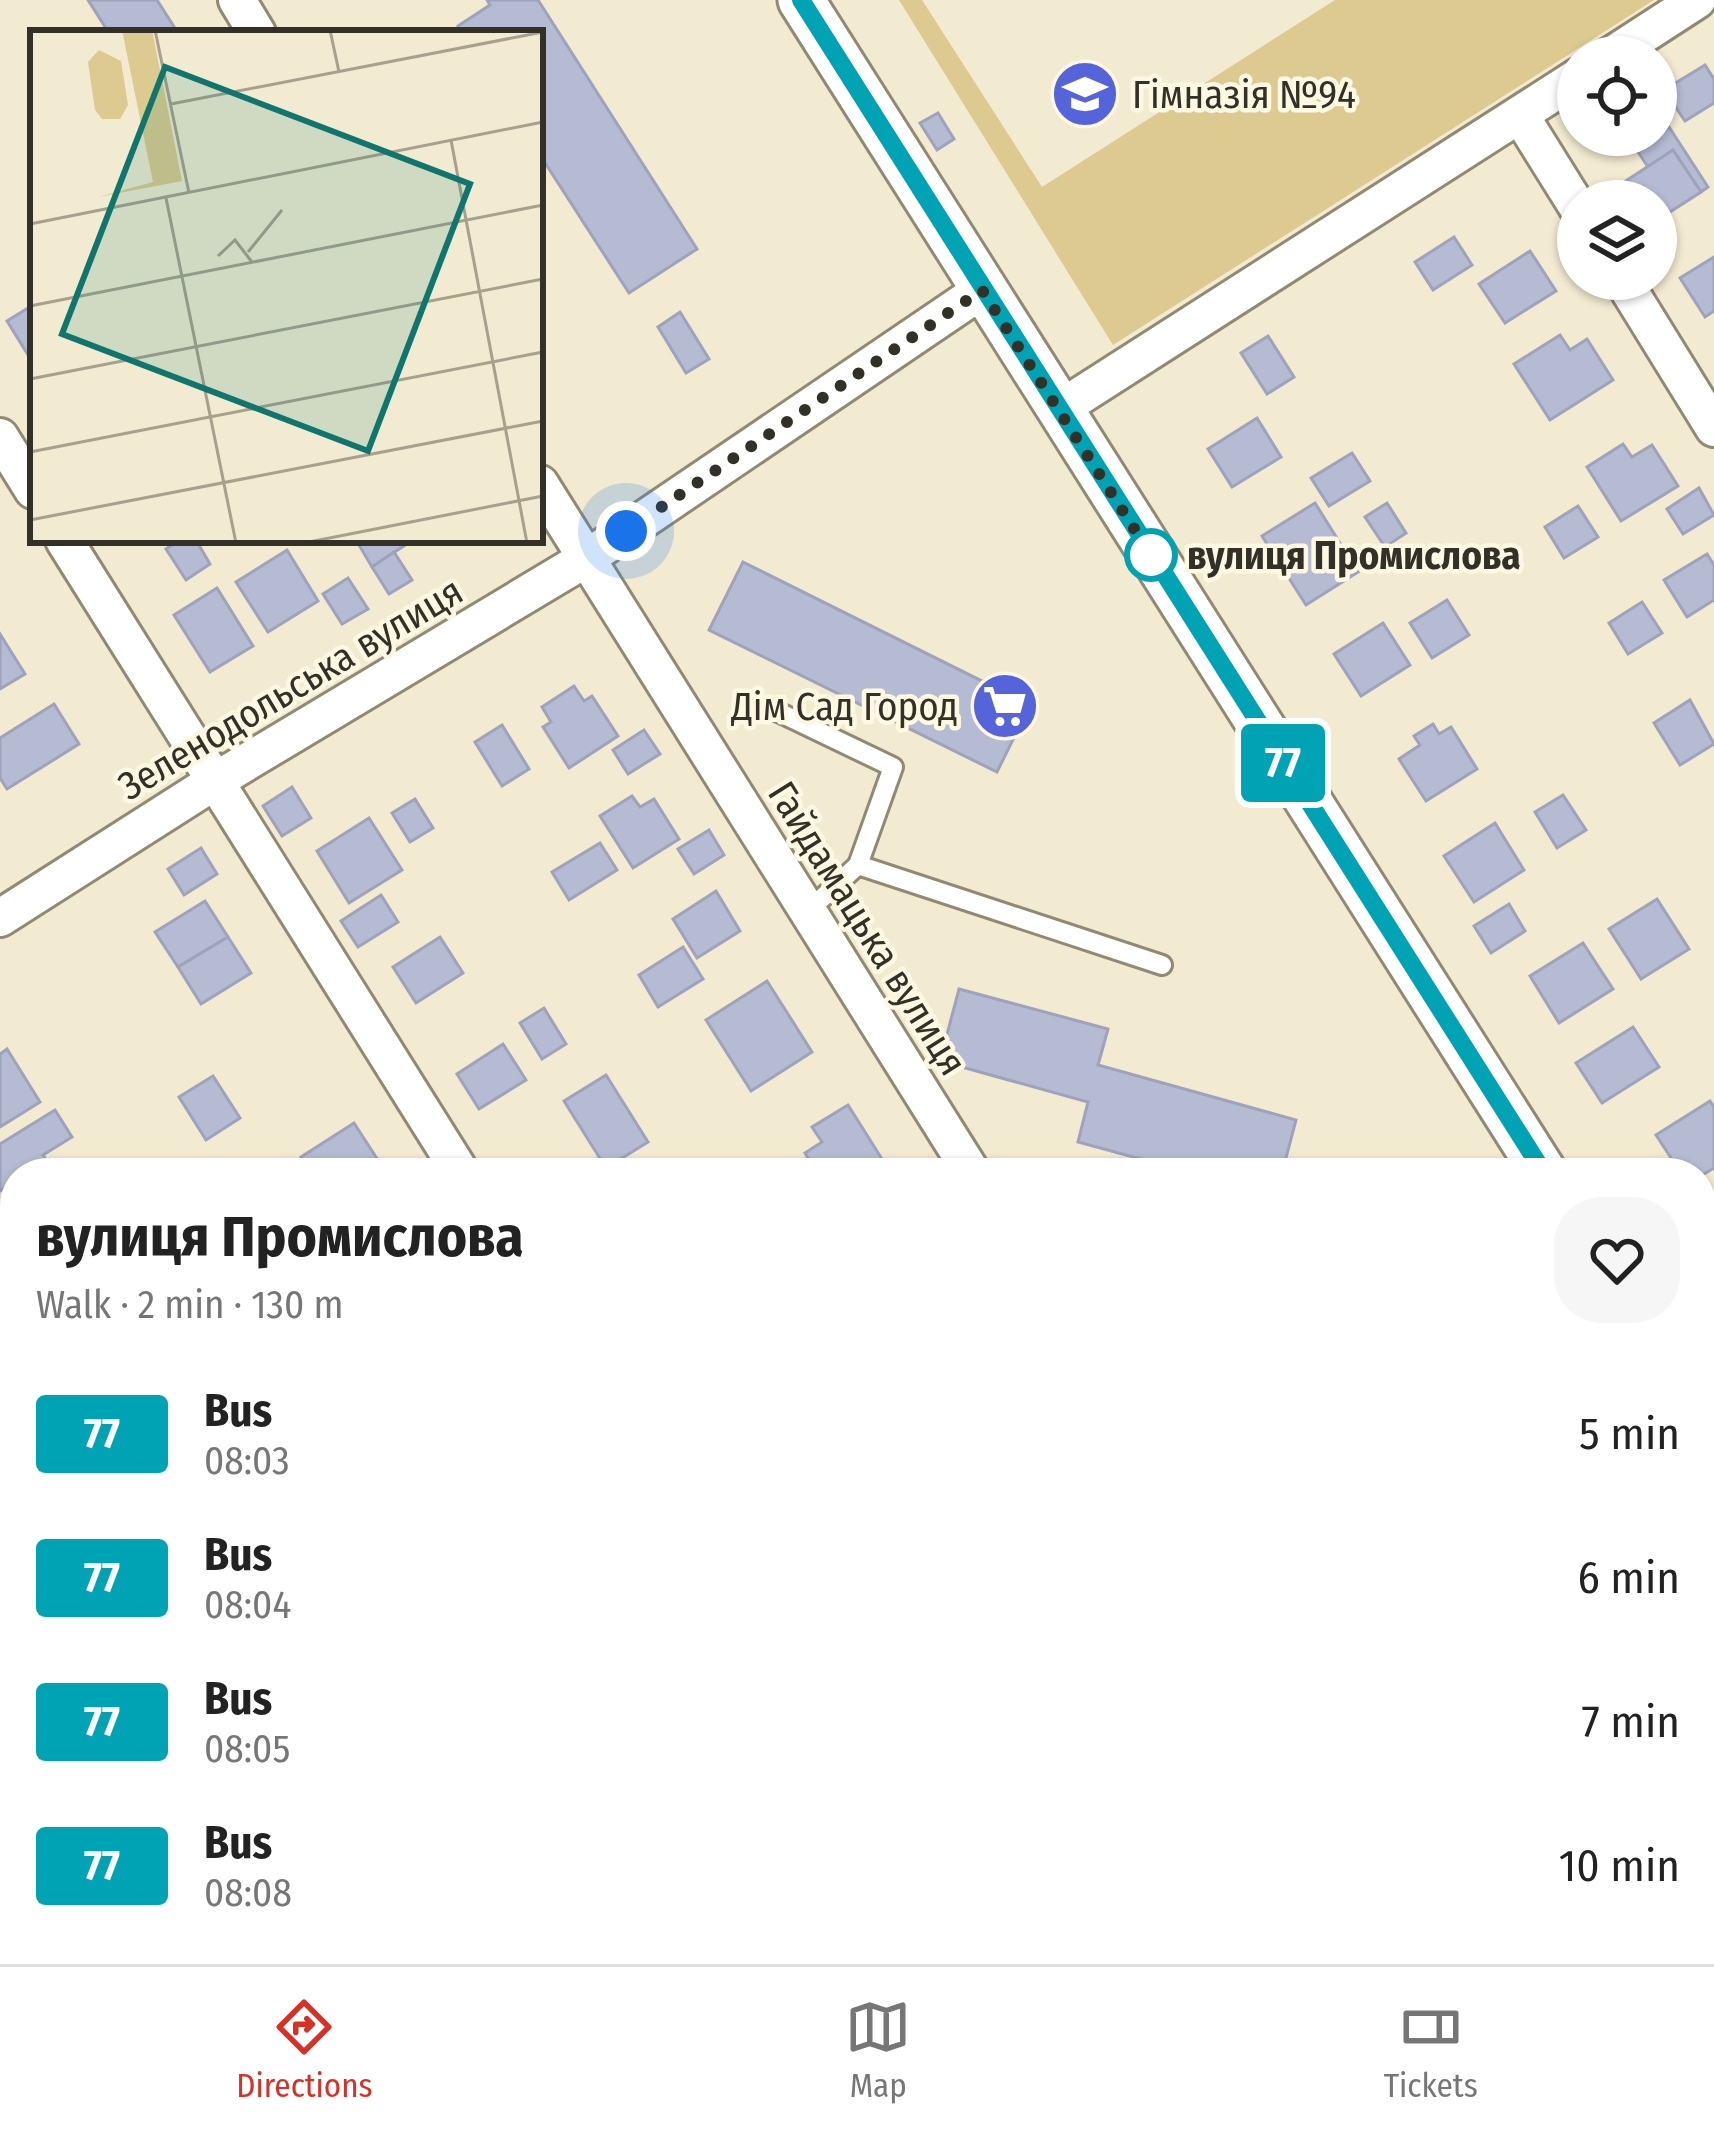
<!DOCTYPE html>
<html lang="en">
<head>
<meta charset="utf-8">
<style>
	body { margin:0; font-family:"Fira Sans Condensed",sans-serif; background:#f6f6f6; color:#222; height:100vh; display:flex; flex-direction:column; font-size:45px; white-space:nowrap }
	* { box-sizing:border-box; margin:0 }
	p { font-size:39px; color:#767676 }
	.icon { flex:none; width:66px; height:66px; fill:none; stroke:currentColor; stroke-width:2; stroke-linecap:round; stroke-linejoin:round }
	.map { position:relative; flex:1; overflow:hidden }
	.side { position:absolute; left:0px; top:1158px; width:1716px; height:807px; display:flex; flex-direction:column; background:#fff; border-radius:48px 48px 0 0; box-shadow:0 3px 9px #0004 }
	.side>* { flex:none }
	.badge { padding:0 24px; border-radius:9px; font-size:42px; line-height:78px }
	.tools { position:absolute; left:1557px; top:36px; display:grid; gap:24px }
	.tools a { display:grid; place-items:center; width:120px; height:120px; border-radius:50%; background:#fff; box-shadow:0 3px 9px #0004; font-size:60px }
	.you { position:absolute; width:60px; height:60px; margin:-30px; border:9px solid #fff; border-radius:50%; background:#1a73e8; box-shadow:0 0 0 18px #1a73e833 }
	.map>.badge { position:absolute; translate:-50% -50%; box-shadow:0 0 0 6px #fff }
	.round { display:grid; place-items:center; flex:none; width:126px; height:126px; border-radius:48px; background:#f6f6f6 }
	.overview { display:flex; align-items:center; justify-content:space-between; height:204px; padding:0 36px }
	h1 { font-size:57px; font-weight:700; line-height:90px }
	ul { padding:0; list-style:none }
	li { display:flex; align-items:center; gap:36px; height:144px; padding:0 36px }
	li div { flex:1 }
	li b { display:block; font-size:45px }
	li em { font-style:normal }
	li .badge { min-width:132px; font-weight:700; text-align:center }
	.dock { display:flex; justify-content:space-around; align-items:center; height:168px; border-top:3px solid #e0e0e0; background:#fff; font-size:33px; color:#767676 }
	.dock a { display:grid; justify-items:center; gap:6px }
	.dock .selected { color:#d93025 }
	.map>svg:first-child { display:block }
</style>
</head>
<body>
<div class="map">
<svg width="1714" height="1964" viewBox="0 0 1714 1964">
	<rect width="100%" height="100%" fill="#f2ead1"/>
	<path fill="#dcca90" d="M899,0H922L1042,187L1335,0H1654L1113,345Z"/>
	<g fill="#b5bbd3" stroke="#9da3ba" stroke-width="3">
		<path d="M88,0H157L178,33H109Z"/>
		<path d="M487,0H538L697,249L629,293L540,155V33H462L458,26L490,5Z"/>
		<path d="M1705,65L1714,79V103L1685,121L1664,90Z"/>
		<path d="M938,113L954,139L937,150L920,123Z"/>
		<path d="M1669,127L1708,187L1701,192L1673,150L1648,167L1636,149Z"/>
		<path d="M1673,150L1701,192L1656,221V201H1623L1615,188Z"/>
		<path d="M1454,237L1472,265L1433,290L1415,262Z"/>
		<path d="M1530,251L1556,291L1505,323L1479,284Z"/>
		<path d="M1714,257V311L1705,317L1680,278Z"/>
		<path d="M33,305V363L7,321Z"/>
		<path d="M680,312L709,359L686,373L658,327Z"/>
		<path d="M1560,335L1570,350L1587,339L1613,380L1550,420L1514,364Z"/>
		<path d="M1268,336L1294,377L1267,394L1241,353Z"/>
		<path d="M1257,418L1281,457L1232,487L1208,449Z"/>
		<path d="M1623,444L1632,457L1652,445L1678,486L1621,521L1587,467Z"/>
		<path d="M1352,453L1370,481L1329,506L1311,478Z"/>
		<path d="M1699,488L1714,515L1683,534L1667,509Z"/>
		<path d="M1315,503L1358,572L1306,605L1262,536Z"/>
		<path d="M1387,503L1406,533L1385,547L1365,517Z"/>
		<path d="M1578,506L1598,537L1564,558L1545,527Z"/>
		<path d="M180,540H196L210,564L186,580L166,549Z"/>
		<path d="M356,540H413L372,567Z"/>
		<path d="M287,550L318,601L268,632L236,582Z"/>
		<path d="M394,552L412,580L389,594L372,567Z"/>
		<path d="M1707,554L1714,565V600L1687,617L1664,580Z"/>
		<path d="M743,562L1030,705L997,772L709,630Z"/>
		<path d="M348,578L368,609L342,624L323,594Z"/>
		<path d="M217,588L253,646L210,672L174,615Z"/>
		<path d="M1447,600L1469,635L1432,658L1410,623Z"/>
		<path d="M1642,602L1662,633L1628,654L1609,623Z"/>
		<path d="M1383,623L1410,665L1361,696L1334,654Z"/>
		<path d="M0,634L25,674L0,689Z"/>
		<path d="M574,686L584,701L592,696L618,736L569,768L543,727L551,722L542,707Z"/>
		<path d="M1690,700L1714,744L1680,765L1654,723Z"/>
		<path d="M54,704L79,744L7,789L0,778V738Z"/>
		<path d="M1433,724L1439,734L1451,727L1477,769L1426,801L1399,759L1420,745L1414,736Z"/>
		<path d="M502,725L529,769L502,786L475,742Z"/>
		<path d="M644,730L660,754L628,774L613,750Z"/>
		<path d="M292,787L311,818L282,836L263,806Z"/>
		<path d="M1563,795L1586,830L1557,848L1535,812Z"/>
		<path d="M632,796L640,807L654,799L679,839L633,868L600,816Z"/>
		<path d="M415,799L433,828L410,842L392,813Z"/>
		<path d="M369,818L402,870L349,903L317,851Z"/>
		<path d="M1495,823L1524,870L1474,902L1444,856Z"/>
		<path d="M709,830L724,855L694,874L678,849Z"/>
		<path d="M600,843L617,870L569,900L552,872Z"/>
		<path d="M201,848L217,874L184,895L168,869Z"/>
		<path d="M716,891L740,931L697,958L673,919Z"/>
		<path d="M381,895L398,922L358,947L341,921Z"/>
		<path d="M1657,899L1689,949L1641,979L1609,929Z"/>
		<path d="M205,901L228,937L178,967L155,932Z"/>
		<path d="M1509,904L1525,931L1491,953L1474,926Z"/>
		<path d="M228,937L251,973L201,1004L178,967Z"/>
		<path d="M440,937L463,973L416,1003L393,967Z"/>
		<path d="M1583,943L1613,989L1559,1023L1530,976Z"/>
		<path d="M683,947L703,979L658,1007L639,975Z"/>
		<path d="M767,981L812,1052L751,1091L706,1020Z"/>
		<path d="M959,989L1108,1029L1098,1065L1296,1120L1282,1173H1192L1078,1142L1088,1102L940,1061Z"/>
		<path d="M544,1008L566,1044L542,1059L520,1023Z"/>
		<path d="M1633,1027L1659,1067L1602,1103L1576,1063Z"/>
		<path d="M503,1044L526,1080L479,1109L457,1074Z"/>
		<path d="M7,1049L40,1102L0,1127V1054Z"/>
		<path d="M606,1075L648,1142L606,1168L564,1101Z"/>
		<path d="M213,1076L240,1118L206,1140L179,1097Z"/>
		<path d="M1710,1101L1714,1107V1168L1701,1176L1681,1173L1656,1135Z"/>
		<path d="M848,1105L882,1159L860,1173H817L805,1153L822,1142L812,1127Z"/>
		<path d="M55,1110L72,1137L43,1155L55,1173H15V1181L0,1191V1144Z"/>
		<path d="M354,1123L385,1171L311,1173L301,1157Z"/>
		<path d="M1705,1225L1714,1240V1265L1701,1273V1227Z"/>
		<path d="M0,1354L15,1379V1464L0,1440Z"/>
		<path d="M15,1562V1595L0,1604V1571Z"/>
		<path d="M15,1894V1942L0,1918V1903Z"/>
		<path d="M20,1950H84L93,1964H29Z"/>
		<path d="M234,1950H287L295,1963L236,1964L229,1953Z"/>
		<path d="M677,1950H708L716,1964H685Z"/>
		<path d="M1009,1950H1031L1040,1964H993Z"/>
		<path d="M1139,1950H1151L1159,1964H1122Z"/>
		<path d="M1342,1950H1382L1391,1964H1320Z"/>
	</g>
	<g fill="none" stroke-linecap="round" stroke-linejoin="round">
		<g stroke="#918a73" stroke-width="24">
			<g id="service">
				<path d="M770,708L893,767L858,865L808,911"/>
				<path d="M858,865L1162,965"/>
			</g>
		</g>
		<g stroke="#918a73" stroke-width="42">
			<g id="minor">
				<path d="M237,0L257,33"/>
				<path d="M1609,57L1697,0"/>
				<path d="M1520,115L1578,208"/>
				<path d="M1622,279L1714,428"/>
				<path d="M1058,410L1578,77"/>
				<path d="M0,437L33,490"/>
				<path d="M540,484L972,1173"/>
				<path d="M64,540L461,1173"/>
				<path d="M0,918L215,781L587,558L982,290"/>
				<path d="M0,1242L15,1266"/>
				<path d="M1701,1894L1714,1886"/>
				<path d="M442,1950L451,1964"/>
				<path d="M947,1950L955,1964"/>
				<path d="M1459,1950L1467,1964"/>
				<path d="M1587,1964L1610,1950"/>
			</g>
		</g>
		<g stroke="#918a73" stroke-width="51">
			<g id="tertiary">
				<path d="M801,0L1544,1173"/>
				<path d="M1701,1420L1714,1440"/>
			</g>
		</g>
		<use href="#service" stroke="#fff" stroke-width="18"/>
		<use href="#minor" stroke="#fff" stroke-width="36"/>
		<use href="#tertiary" stroke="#fff" stroke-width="45"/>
	</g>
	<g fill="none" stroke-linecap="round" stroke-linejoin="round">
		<g stroke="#fff" stroke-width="27">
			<path id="line" d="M801,0L1544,1173"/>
		</g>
		<use href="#line" stroke="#00a3b4" stroke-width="18"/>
		<path stroke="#333027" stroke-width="12" stroke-dasharray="0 21.6" d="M626,531L982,290L1161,571L1151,555"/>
	</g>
	<defs>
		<g id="school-disc" transform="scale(3.45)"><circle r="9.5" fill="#5564da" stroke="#fef8e3"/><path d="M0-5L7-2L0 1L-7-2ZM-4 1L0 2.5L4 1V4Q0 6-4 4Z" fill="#fff"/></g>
		<g id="supermarket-disc" transform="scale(3.45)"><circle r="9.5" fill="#5564da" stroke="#fef8e3"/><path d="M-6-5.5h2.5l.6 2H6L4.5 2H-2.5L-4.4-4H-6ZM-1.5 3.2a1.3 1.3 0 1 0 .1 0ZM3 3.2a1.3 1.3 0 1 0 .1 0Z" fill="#fff"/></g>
	</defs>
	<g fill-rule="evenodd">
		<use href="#school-disc" x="1085" y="94"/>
		<use href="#supermarket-disc" x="1005" y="706"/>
	</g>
	<circle fill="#fff" stroke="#00a3b4" stroke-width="6" cx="1151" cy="555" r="24"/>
	<g text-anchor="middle" stroke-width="9" stroke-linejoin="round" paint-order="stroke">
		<g font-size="39" fill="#333027" stroke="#fef8e3" text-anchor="start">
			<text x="1132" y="108">Гімназія №94</text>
			<text x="958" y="720" text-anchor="end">Дім Сад Город</text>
		</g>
		<g font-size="39" font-weight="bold" fill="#333027" stroke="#fef8e3" text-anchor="start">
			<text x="1187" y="569">вулиця Промислова</text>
		</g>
		<g font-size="39" fill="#333027" stroke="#fef8e3">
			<text transform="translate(290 688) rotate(-31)" y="14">Зеленодольська вулиця</text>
			<text transform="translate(868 928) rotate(58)" y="14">Гайдамацька вулиця</text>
		</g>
	</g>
	<g transform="translate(30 30)">
		<rect width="513" height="513" fill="#f2ead1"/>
		<path d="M92,0H122L152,151L68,167L123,152ZM69,20L91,31L98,75L90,89H72L65,80L58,32Z" fill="#dcca90"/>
		<path fill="none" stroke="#a6a08d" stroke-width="3" d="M125,0L159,163M300,0L309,42M141,74L513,2M421,110L497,513M136,168L206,513M0,194L513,92M218,222L252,180M188,226L205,210L222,232M0,276L513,175M0,349L513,249M0,422L513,322M0,490L513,391M274,513L513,466"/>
		<path fill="#0f766e" fill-opacity="0.15" stroke="#0f766e" stroke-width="6" d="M135,37L440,154L338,421L32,304Z"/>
		<rect width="513" height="513" fill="none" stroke="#333027" stroke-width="6"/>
	</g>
</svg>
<div class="tools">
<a><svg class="icon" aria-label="locate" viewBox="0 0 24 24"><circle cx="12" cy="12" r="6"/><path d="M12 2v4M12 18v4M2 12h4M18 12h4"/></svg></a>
<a><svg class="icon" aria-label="layers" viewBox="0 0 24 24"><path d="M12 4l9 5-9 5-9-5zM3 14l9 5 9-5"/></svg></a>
</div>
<div class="you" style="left:626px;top:531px"></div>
<b class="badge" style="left:1283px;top:763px;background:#00a3b4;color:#fff">77</b>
<section class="side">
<div class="overview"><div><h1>вулиця Промислова</h1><p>Walk · 2 min · 130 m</p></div><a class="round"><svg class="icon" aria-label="heart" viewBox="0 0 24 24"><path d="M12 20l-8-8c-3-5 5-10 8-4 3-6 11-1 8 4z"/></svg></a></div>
<ul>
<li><span class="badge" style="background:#00a3b4;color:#fff">77</span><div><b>Bus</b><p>08:03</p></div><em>5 min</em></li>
<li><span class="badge" style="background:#00a3b4;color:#fff">77</span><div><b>Bus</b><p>08:04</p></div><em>6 min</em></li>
<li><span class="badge" style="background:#00a3b4;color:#fff">77</span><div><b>Bus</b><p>08:05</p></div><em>7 min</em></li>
<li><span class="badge" style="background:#00a3b4;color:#fff">77</span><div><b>Bus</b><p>08:08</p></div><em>10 min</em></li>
</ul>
</section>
</div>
<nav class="dock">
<a class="selected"><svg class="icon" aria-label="directions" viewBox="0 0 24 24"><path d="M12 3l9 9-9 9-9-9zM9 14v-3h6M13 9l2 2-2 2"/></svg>Directions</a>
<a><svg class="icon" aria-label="map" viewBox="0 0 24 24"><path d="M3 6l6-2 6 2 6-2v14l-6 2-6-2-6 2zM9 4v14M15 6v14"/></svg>Map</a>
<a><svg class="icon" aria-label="tickets" viewBox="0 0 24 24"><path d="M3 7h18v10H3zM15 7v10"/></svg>Tickets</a>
</nav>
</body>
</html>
